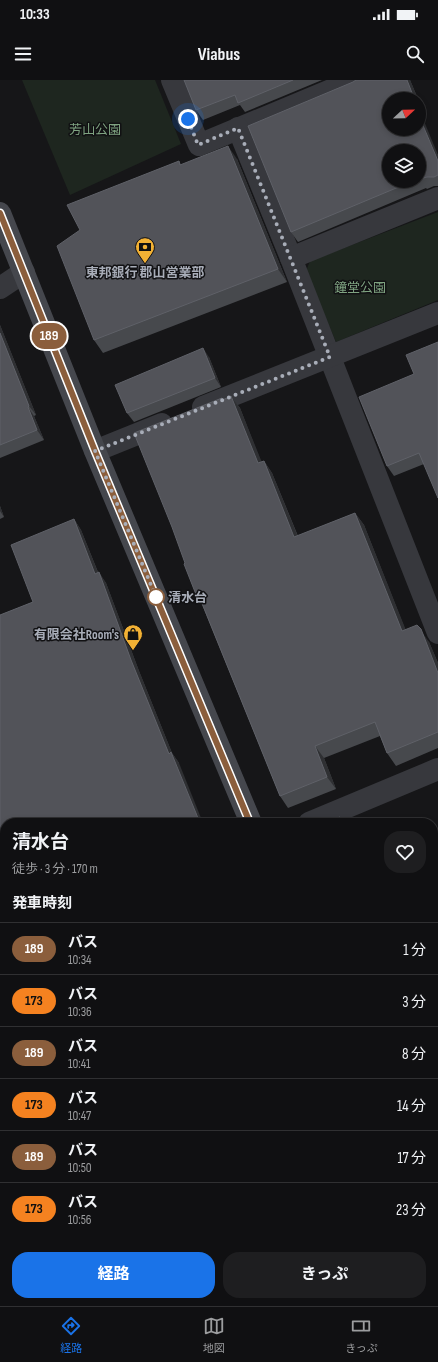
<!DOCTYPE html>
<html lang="ja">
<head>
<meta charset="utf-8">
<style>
	body { margin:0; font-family:"Sofia Sans Condensed","Noto Sans JP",sans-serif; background:#1e1e20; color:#f1f3f6; height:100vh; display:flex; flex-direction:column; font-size:15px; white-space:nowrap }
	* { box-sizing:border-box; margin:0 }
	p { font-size:13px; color:#9c9d9f }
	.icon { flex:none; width:22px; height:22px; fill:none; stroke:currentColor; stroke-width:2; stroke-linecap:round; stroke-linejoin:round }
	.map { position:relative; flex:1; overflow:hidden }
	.sheet { position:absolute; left:0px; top:738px; width:438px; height:488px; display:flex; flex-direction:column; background:#101012; border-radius:16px 16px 0 0; box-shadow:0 2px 6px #0003,0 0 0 1px #303032 }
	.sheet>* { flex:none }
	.badge { padding:0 8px; border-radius:13px; font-size:14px; line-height:26px }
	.needle { width:26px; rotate:68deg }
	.fabs { position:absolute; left:382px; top:12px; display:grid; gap:8px }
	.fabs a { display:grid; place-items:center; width:44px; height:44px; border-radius:50%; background:#101012; box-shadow:0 2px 6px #0003,0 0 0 1px #303032; font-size:20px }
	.you { position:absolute; width:20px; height:20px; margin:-10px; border:3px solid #fff; border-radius:50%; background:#1a73e8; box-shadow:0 0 0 6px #1a73e833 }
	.map>.badge { position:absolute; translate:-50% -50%; box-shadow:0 0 0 2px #fff }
	h2 { padding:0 12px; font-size:15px; line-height:36px }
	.round { display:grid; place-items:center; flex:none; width:42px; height:42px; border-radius:16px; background:#1e1e20 }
	.head { display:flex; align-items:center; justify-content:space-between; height:68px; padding:0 12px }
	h1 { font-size:19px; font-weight:700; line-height:30px }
	.button { display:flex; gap:8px; margin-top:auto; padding:8px 12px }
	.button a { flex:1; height:46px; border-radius:16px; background:#1a73e8; color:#fff; font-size:16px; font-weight:700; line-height:46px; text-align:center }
	.button a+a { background:#1e1e20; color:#f1f3f6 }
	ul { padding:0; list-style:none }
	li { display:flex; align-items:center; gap:12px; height:52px; padding:0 12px; border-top:1px solid #303032 }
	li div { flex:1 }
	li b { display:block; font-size:15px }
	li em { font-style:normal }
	li .badge { min-width:44px; font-weight:700; text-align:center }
	.status { display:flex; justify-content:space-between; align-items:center; height:28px; padding:0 20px; background:#101012; direction:ltr }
	.status svg { height:11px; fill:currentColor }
	header { display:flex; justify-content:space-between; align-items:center; height:52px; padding:0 12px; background:#101012; font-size:18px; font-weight:700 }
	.tab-bar { display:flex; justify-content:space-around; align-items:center; height:56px; border-top:1px solid #303032; background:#101012; font-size:11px; color:#9c9d9f }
	.tab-bar a { display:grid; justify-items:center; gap:2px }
	.tab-bar .selected { color:#1a73e8 }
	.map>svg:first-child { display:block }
</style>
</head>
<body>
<div class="status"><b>10:33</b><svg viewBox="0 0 49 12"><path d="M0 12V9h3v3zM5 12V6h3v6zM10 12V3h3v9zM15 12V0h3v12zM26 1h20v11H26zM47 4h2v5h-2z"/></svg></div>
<header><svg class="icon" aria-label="menu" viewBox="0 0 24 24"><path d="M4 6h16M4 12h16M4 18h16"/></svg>Viabus<svg class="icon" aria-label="search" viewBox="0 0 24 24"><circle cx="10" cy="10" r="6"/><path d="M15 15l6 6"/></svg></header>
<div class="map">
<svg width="438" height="1226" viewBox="0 0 438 1226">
	<rect width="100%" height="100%" fill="#161618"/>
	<g fill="#1e261f">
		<path d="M22,0H155L181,64L70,115Z"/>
		<path d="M438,132V220L336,262L306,191L310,181Z"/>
	</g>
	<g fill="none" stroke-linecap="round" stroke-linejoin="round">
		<path stroke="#3d3f44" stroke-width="2.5" stroke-dasharray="2 3" stroke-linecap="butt" d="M225,1221L250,1223L279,1222"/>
		<path stroke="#37383d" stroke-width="13" d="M433,1142L436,1141"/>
		<g stroke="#37383d" stroke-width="22">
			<path d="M172,0L199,65L355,0"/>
			<path d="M238,48L291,178L438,553"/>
			<path d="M291,178L438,118"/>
			<path d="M0,208L24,192"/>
			<path d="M203,327L438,233"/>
			<path d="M95,371L162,344"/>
			<path d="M309,743L438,689"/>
			<path d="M433,904L438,902"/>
		</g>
		<g stroke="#45474d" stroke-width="22">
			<path d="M0,133L95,371L251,743"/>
			<path d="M303,1226L304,1221"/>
		</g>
	</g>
	<g fill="#47494d" fill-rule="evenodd">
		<path d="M184,0H322L245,32L240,25L203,40L196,30Z"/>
		<path d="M410,0L418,19H389L438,75V106H434L427,109L426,108L298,162L291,152L353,2ZM419,71V101H389Z"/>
		<path d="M237,79L287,202L103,273L94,260L80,150L179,81L181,85Z"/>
		<path d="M0,245L36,335L34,336L44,360L0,378Z"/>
		<path d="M209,277L221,307L134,342L127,333Z"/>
		<path d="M414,294L424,384L394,396L387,386Z"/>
		<path d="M231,316L240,328L261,382L264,381L272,393L298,456L355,433L364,445L405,549L429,562L438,583V668L396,686L387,673L380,656L324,678L336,709L288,728L280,716L201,522L197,517L185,483L222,318L223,319Z"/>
		<path d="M0,426L4,437L0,439Z"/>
		<path d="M74,439L81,450L98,492L106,503L139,591L172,673L179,683L5,743V852L0,853V535L33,522Z"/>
		<path d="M5,862V1054L3,1055L5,1061V1080L0,1082V865L2,864Z"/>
		<path d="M438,910V982L433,984V912Z"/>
		<path d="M433,1037L438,1039V1094L433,1093Z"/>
	</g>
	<g fill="#2f3033">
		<path d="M407,0H410L418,19H415L414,18Z"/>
		<path d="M419,29L438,75V81L419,36Z"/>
		<path d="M228,66L237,79L287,202L278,189Z"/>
		<path d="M0,245L36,335L29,326L0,253Z"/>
		<path d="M203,268L209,277L221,307L215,298Z"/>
		<path d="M231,316L240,328L267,395L258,383Z"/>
		<path d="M28,327L34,336L44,360L37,350Z"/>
		<path d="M264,381L272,393L303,469L294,457Z"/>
		<path d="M0,426L4,437L0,431Z"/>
		<path d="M355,433L364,445L411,563L402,551Z"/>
		<path d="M74,439L81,450L103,505L95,494Z"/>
		<path d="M99,492L106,503L139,591L172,673L179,683L203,743H200L169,674L131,580Z"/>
		<path d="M417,545L429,562L438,583V593Z"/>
		<path d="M315,666L324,678L336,709L327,697Z"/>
		<path d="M0,1001L5,1008V1019L0,1003Z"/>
		<path d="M0,1051L3,1055L5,1061V1068L3,1066L0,1057Z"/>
		<path d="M386,1221H396L395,1226H385Z"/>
	</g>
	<g fill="#525359" stroke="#5f6168">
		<path d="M184,0H293L238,23L235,15L196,30Z"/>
		<path d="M356,0H407L414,18L412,19H389V49H419V36L438,81V95L434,97H427L420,99V98H419V71H389V101H413L291,152L248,46L353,2Z"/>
		<path d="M228,66L278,189L94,260L57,166L80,150L67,125L179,81L180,85Z"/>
		<path d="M0,253L29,326L28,327L37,350L0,365Z"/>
		<path d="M438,262V418L419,373L387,386L359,317L414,294L406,275Z"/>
		<path d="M203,268L215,298L127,333L115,305Z"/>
		<path d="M231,316L258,383L264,381L294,457L355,433L402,551L417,545L421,549L438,593V652L387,673L375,642L315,666L327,697L280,716L199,516L197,517L184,484L185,483L172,447L134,353L222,318L223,320Z"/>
		<path d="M74,439L95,494L99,492L131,580L169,674L171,672L200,743H5V843L0,841V535L33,522L11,465Z"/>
		<path d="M340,737L343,743H325Z"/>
		<path d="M5,862V922L1,923L5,932V997L0,999V865L2,864Z"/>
		<path d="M438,910V966L433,968V912Z"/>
		<path d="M0,1003L5,1019V1040L0,1042Z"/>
		<path d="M433,1037L438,1039V1084L433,1083Z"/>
		<path d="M0,1057L3,1066L0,1067Z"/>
		<path d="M335,1221H386L385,1226H334Z"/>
	</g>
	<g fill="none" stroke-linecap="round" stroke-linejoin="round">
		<g stroke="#fff" stroke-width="9">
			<path id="line" d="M0,133L95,371L250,743"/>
		</g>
		<use href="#line" stroke="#8b5e3c" stroke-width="6"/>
		<path stroke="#a8adb8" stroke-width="4" stroke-dasharray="0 7.2" d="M156,517L95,371L330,277L238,48L198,65L188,39"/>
	</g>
	<defs>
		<g id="bank-pin" transform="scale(1)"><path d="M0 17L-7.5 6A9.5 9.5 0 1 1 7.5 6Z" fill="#f2b134" stroke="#111113"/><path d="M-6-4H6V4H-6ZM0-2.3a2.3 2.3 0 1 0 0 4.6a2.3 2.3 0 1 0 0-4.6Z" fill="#111"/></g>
		<g id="shop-pin" transform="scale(1)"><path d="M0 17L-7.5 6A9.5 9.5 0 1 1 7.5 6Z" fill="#f2b134" stroke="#111113"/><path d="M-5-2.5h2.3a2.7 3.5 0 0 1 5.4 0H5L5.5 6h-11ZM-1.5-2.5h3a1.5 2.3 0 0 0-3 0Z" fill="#111"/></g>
	</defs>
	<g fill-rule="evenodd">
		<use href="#bank-pin" x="145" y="167"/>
		<use href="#shop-pin" x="133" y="554"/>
	</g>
	<circle fill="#fff" stroke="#8b5e3c" stroke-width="2" cx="156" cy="517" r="8"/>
	<g text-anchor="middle" stroke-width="3" stroke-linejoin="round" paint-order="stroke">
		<g font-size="13" fill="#7fa381" stroke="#111113">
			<text x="95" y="54">芳山公園</text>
			<text x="360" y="212">鐘堂公園</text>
		</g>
		<g font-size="13" font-weight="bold" fill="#a8adb8" stroke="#111113">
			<text x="145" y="197">東邦銀行 郡山営業部</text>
			<text x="119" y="559" text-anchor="end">有限会社Room's</text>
		</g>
		<g font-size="13" font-weight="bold" fill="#a8adb8" stroke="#111113" text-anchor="start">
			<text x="168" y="522">清水台</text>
		</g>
	</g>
</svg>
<div class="fabs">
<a><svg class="needle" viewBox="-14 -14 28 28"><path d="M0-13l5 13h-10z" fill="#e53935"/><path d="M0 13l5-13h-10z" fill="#9c9d9f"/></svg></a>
<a><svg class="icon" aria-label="layers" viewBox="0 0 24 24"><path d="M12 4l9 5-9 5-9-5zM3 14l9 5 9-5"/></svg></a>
</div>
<div class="you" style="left:188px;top:39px"></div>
<b class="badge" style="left:49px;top:256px;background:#8b5e3c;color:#fff">189</b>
<section class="sheet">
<div class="head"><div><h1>清水台</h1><p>徒歩 · 3 分 · 170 m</p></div><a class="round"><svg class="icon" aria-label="heart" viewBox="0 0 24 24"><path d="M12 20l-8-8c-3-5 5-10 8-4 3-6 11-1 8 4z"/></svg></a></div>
<h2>発車時刻</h2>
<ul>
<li><span class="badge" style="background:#8b5e3c;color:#fff">189</span><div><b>バス</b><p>10:34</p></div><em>1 分</em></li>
<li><span class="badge" style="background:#f58220;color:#111">173</span><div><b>バス</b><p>10:36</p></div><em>3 分</em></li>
<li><span class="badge" style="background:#8b5e3c;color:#fff">189</span><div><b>バス</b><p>10:41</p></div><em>8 分</em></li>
<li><span class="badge" style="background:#f58220;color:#111">173</span><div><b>バス</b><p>10:47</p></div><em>14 分</em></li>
<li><span class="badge" style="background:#8b5e3c;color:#fff">189</span><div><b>バス</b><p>10:50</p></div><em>17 分</em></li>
<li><span class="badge" style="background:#f58220;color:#111">173</span><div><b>バス</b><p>10:56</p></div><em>23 分</em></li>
</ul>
<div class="button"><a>経路</a><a>きっぷ</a></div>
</section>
</div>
<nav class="tab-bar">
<a class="selected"><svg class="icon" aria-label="directions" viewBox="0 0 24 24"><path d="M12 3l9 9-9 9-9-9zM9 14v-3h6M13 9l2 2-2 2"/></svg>経路</a>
<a><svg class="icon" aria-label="map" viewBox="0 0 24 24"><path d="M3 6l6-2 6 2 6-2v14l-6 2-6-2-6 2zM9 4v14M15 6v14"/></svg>地図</a>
<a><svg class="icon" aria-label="tickets" viewBox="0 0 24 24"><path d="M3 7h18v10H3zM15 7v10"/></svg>きっぷ</a>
</nav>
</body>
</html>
